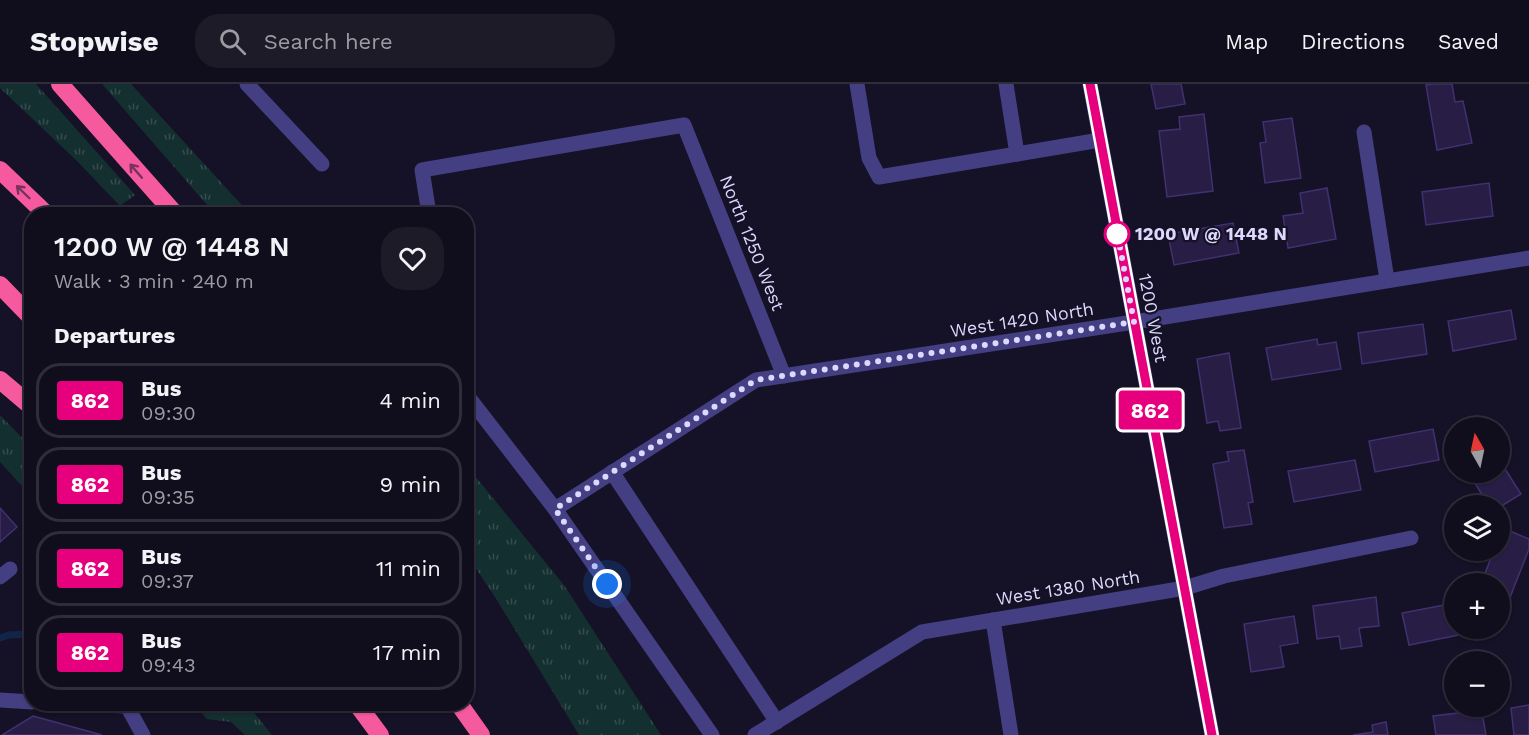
<!DOCTYPE html>
<html lang="en">
<head>
<meta charset="utf-8">
<style>
	body { margin:0; font-family:"Work Sans",sans-serif; background:#1e1b29; color:#f1f3f6; height:100vh; display:flex; flex-direction:column; font-size:22px; white-space:nowrap }
	* { box-sizing:border-box; margin:0 }
	p { font-size:20px; color:#9c9ca3 }
	.icon { flex:none; width:33px; height:33px; fill:none; stroke:currentColor; stroke-width:2; stroke-linecap:round; stroke-linejoin:round }
	.map { position:relative; flex:1; overflow:hidden }
	.drawer { position:absolute; left:24px; top:123px; width:450px; height:504px; display:flex; flex-direction:column; background:#100d1c; border-radius:24px; box-shadow:0 2px 4px #0004,0 0 0 2px #302d3b }
	.drawer>* { flex:none }
	.badge { padding:0 12px; border-radius:4px; font-size:21px; line-height:39px }
	.needle { width:39px; rotate:351deg }
	.controls { position:absolute; left:1444px; top:333px; display:grid; gap:12px }
	.controls a { display:grid; place-items:center; width:66px; height:66px; border-radius:50%; background:#100d1c; box-shadow:0 2px 4px #0004,0 0 0 2px #302d3b; font-size:30px }
	.you { position:absolute; width:30px; height:30px; margin:-15px; border:4px solid #fff; border-radius:50%; background:#1a73e8; box-shadow:0 0 0 9px #1a73e833 }
	.map>.badge { position:absolute; translate:-50% -50%; box-shadow:0 0 0 3px #fff }
	h2 { padding:0 30px; font-size:22px; line-height:54px }
	.round { display:grid; place-items:center; flex:none; width:63px; height:63px; border-radius:24px; background:#1e1b29 }
	.overview { display:flex; align-items:center; justify-content:space-between; height:102px; padding:0 30px }
	h1 { font-size:28px; font-weight:600; line-height:45px }
	ul { padding:0; list-style:none }
	li { display:flex; align-items:center; gap:18px; height:75px; margin:0 12px 9px; padding:0 18px; border:3px solid #302d3b; border-radius:24px }
	li div { flex:1 }
	li b { display:block; font-size:22px }
	li em { font-style:normal }
	li .badge { min-width:66px; font-weight:700; text-align:center }
	header { display:flex; align-items:center; gap:36px; box-sizing:border-box; height:84px; padding:0 30px; background:#100d1c; border-bottom:2px solid #302d3b }
	header strong { font-size:28px }
	nav { display:flex; gap:33px; margin-inline-start:auto; font-size:21px }
	.search { width:420px; height:54px; background:#1e1b29; display:flex; align-items:center; gap:15px; box-sizing:border-box; padding:0 21px; border-radius:24px; color:#9c9ca3; font-size:22px }
	.map>svg:first-child { display:block }
</style>
</head>
<body>
<header>
<strong>Stopwise</strong>
<div class="search"><svg class="icon" aria-label="search" viewBox="0 0 24 24"><circle cx="10" cy="10" r="6"/><path d="M15 15l6 6"/></svg>Search here</div>
<nav><a>Map</a><a>Directions</a><a>Saved</a></nav>
</header>
<div class="map">
<svg width="1529" height="651" viewBox="0 0 1529 651">
	<defs>
		<pattern id="grass-tufts" width="24" height="20" patternUnits="userSpaceOnUse" patternTransform="scale(1.5)"><rect width="24" height="20" fill="#142f2f"/><path d="M3 7l-1-3M5 7V3M7 7l1-3M15 17l-1-3M17 17v-4M19 17l1-3" fill="none" stroke="#364c4e"/></pattern>
	</defs>
	<rect width="100%" height="100%" fill="#151126"/>
	<g fill="url(#grass-tufts)">
		<path d="M0,0H36L135,111L120,122L78,78L0,4Z"/>
		<path d="M102,0H131L250,130H215Z"/>
		<path d="M0,331L31,363V412L0,378Z"/>
		<path d="M466,381L564,501L661,651H579L495,513L467,471Z"/>
		<path d="M194,620H247L272,651H245L231,638L207,635Z"/>
	</g>
	<g fill="none" stroke-linecap="round" stroke-linejoin="round">
		<path stroke="#112449" stroke-width="7" d="M0,554L9,551L32,550"/>
	</g>
	<g fill="#281e45" stroke="#403170" stroke-width="1.5">
		<path d="M1151,0H1181L1185,20L1156,25Z"/>
		<path d="M1434,0H1452L1455,18L1463,17L1472,59L1437,66L1426,1Z"/>
		<path d="M1204,30L1213,107L1167,113L1159,47L1180,45L1179,33Z"/>
		<path d="M1292,34L1301,94L1265,99L1260,59L1266,58L1263,38Z"/>
		<path d="M1489,99L1493,132L1426,141L1422,108Z"/>
		<path d="M1327,104L1336,155L1288,164L1283,132L1303,129L1300,109Z"/>
		<path d="M1233,139L1239,169L1174,181L1168,150Z"/>
		<path d="M1511,226L1516,255L1453,267L1448,237Z"/>
		<path d="M1423,240L1427,270L1362,280L1358,249Z"/>
		<path d="M1317,255L1318,261L1336,258L1341,285L1272,296L1266,264Z"/>
		<path d="M1229,269L1241,344L1220,347L1218,337L1207,339L1197,275Z"/>
		<path d="M1433,345L1439,376L1375,388L1369,357Z"/>
		<path d="M1244,366L1253,418L1248,419L1252,440L1224,444L1213,380L1229,377L1227,368Z"/>
		<path d="M1355,376L1361,406L1294,418L1288,387Z"/>
		<path d="M1500,377L1521,410L1500,423V422H1489L1468,388H1500Z"/>
		<path d="M0,424L17,443L0,458Z"/>
		<path d="M1503,444L1529,455V465L1509,516L1500,512V500H1481L1494,466H1500V451Z"/>
		<path d="M1376,513L1379,542L1359,544L1362,562L1341,565L1339,552L1317,555L1313,522Z"/>
		<path d="M1455,519V544H1473L1474,548L1409,561L1402,529Z"/>
		<path d="M1294,532L1298,559L1280,562L1284,583L1251,588L1244,540Z"/>
		<path d="M1529,621V651H1514L1511,624Z"/>
		<path d="M1465,622H1481L1486,651H1436L1433,632L1466,628Z"/>
		<path d="M33,632L102,651H2Z"/>
		<path d="M1386,638L1388,651H1353L1373,648L1372,641Z"/>
	</g>
	<g fill="none" stroke-linecap="round" stroke-linejoin="round">
		<g stroke="#443f82" stroke-width="15">
			<path d="M247,0L322,80"/>
			<path d="M857,0L869,74L879,93L1017,70"/>
			<path d="M1006,0L1017,70L1100,56"/>
			<path d="M1090,0L1212,651"/>
			<path d="M1364,48L1387,196"/>
			<path d="M429,130L422,86L684,41L784,292"/>
			<path d="M466,310L555,425L712,651"/>
			<path d="M612,388L777,638"/>
			<path d="M555,425L756,296L1134,238L1529,174"/>
			<path d="M0,493L10,485"/>
			<path d="M993,536L1011,651"/>
			<path d="M0,616L32,618"/>
			<path d="M66,620L127,622L143,651"/>
			<path d="M755,651L922,548L1185,504L1224,492L1411,454"/>
		</g>
		<g stroke="#f55a9e" stroke-width="18">
			<path d="M60,0L175,130"/>
			<path d="M0,86L46,130"/>
			<path d="M0,201L32,234"/>
			<path d="M0,296L32,323"/>
			<path d="M357,620L380,651"/>
			<path d="M459,620L481,651"/>
		</g>
	</g>
	<defs><path id="oneway-shaft" d="M-6 0H5M1.5-3L5.5 0L1.5 3" fill="none" stroke-width="1.6" stroke-linecap="round" stroke-linejoin="round" transform="scale(1.5)"/></defs>
	<g stroke="#7a325c">
		<use href="#oneway-shaft" transform="translate(136 87) rotate(-131)"/>
		<use href="#oneway-shaft" transform="translate(23 108) rotate(-136)"/>
	</g>
	<g fill="none" stroke-linecap="round" stroke-linejoin="round">
		<g stroke="#fff" stroke-width="14">
			<path id="line" d="M1090,0L1212,651"/>
		</g>
		<use href="#line" stroke="#e6007e" stroke-width="9"/>
		<path stroke="#ddd8fd" stroke-width="6" stroke-dasharray="0 10.8" d="M607,500L555,425L756,296L1134,238L1117,147V150"/>
	</g>
	<circle fill="#fff" stroke="#e6007e" stroke-width="3" cx="1117" cy="150" r="12"/>
	<g text-anchor="middle" stroke-width="4.5" stroke-linejoin="round" paint-order="stroke">
		<g font-size="18" font-weight="bold" fill="#ddd8fd" stroke="#151126" text-anchor="start">
			<text x="1135" y="156">1200 W @ 1448 N</text>
		</g>
		<g font-size="18" fill="#ddd8fd" stroke="#151126">
			<text transform="translate(752 159) rotate(68)" y="6">North 1250 West</text>
			<text transform="translate(1153 234) rotate(79)" y="6">1200 West</text>
			<text transform="translate(1022 236) rotate(-9)" y="6">West 1420 North</text>
			<text transform="translate(1068 504) rotate(-9)" y="6">West 1380 North</text>
		</g>
	</g>
</svg>
<div class="controls">
<a><svg class="needle" viewBox="-14 -14 28 28"><path d="M0-13l5 13h-10z" fill="#e53935"/><path d="M0 13l5-13h-10z" fill="#9c9ca3"/></svg></a>
<a><svg class="icon" aria-label="layers" viewBox="0 0 24 24"><path d="M12 4l9 5-9 5-9-5zM3 14l9 5 9-5"/></svg></a>
<a>+</a>
<a>−</a>
</div>
<div class="you" style="left:607px;top:500px"></div>
<b class="badge" style="left:1150px;top:326px;background:#e6007e;color:#fff">862</b>
<section class="drawer">
<div class="overview"><div><h1>1200 W @ 1448 N</h1><p>Walk · 3 min · 240 m</p></div><a class="round"><svg class="icon" aria-label="heart" viewBox="0 0 24 24"><path d="M12 20l-8-8c-3-5 5-10 8-4 3-6 11-1 8 4z"/></svg></a></div>
<h2>Departures</h2>
<ul>
<li><span class="badge" style="background:#e6007e;color:#fff">862</span><div><b>Bus</b><p>09:30</p></div><em>4 min</em></li>
<li><span class="badge" style="background:#e6007e;color:#fff">862</span><div><b>Bus</b><p>09:35</p></div><em>9 min</em></li>
<li><span class="badge" style="background:#e6007e;color:#fff">862</span><div><b>Bus</b><p>09:37</p></div><em>11 min</em></li>
<li><span class="badge" style="background:#e6007e;color:#fff">862</span><div><b>Bus</b><p>09:43</p></div><em>17 min</em></li>
</ul>
</section>
</div>
</body>
</html>
